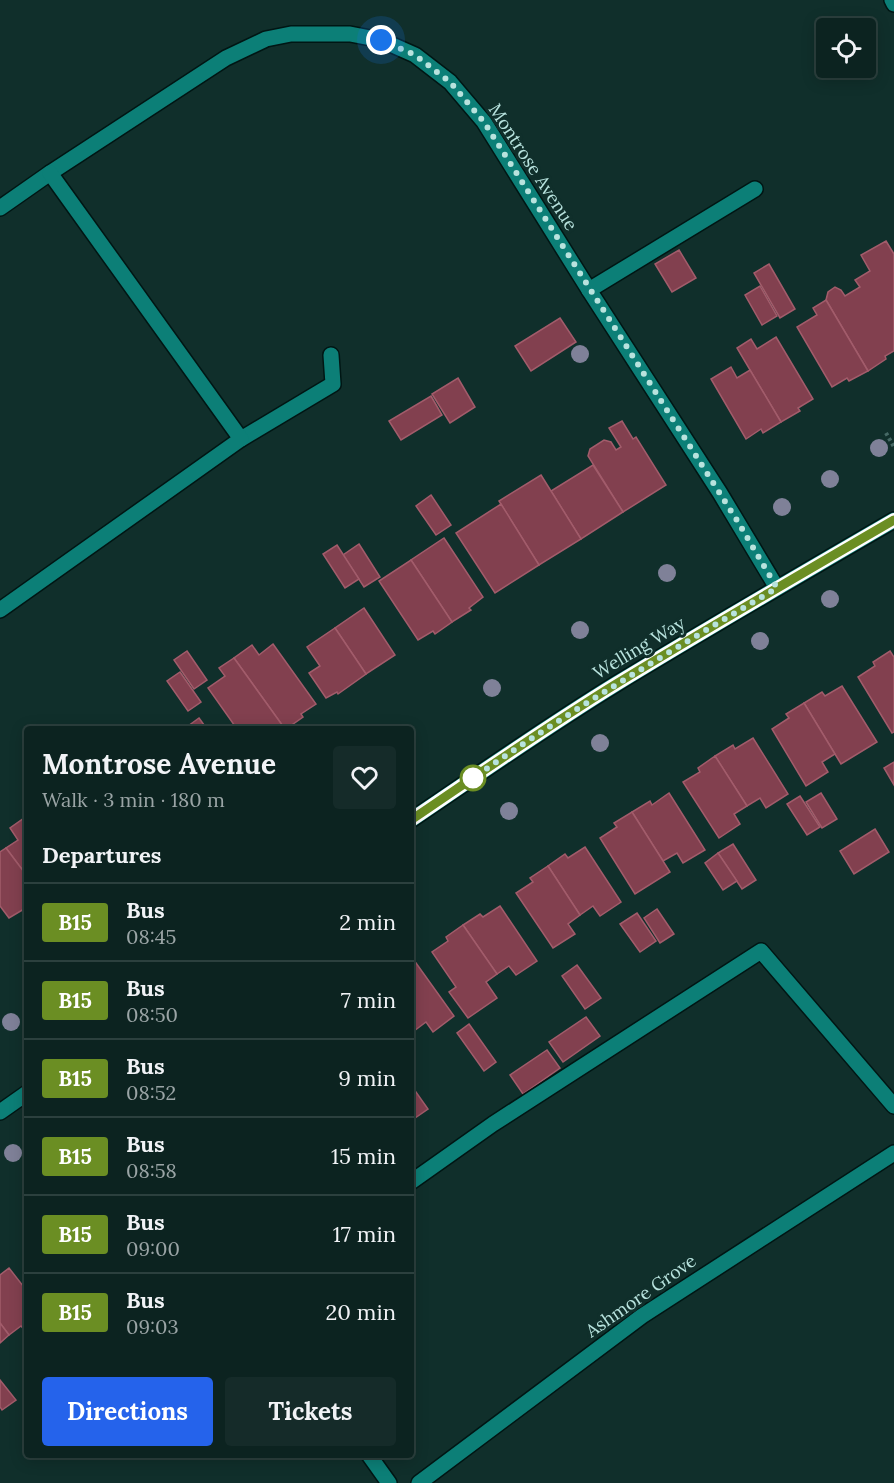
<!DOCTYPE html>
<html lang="en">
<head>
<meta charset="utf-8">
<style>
	body { margin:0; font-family:Lora,serif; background:#152b29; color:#f1f3f6; height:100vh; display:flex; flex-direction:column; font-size:22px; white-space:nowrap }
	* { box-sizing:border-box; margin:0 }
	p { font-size:20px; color:#9aa4a5 }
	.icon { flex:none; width:33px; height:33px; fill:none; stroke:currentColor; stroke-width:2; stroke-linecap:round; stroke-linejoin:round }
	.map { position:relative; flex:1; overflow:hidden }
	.details { position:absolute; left:24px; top:726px; width:390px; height:732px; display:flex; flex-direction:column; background:#0c2320; border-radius:6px; box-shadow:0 3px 15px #0003,0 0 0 2px #2c403e }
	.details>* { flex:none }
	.badge { padding:0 12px; border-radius:4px; font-size:21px; line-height:39px }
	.tools { position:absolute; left:816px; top:18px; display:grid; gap:12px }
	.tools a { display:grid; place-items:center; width:60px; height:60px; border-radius:6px; background:#0c2320; box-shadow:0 3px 15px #0003,0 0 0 2px #2c403e; font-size:30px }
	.you { position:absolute; width:30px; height:30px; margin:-15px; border:4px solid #fff; border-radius:50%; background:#1a73e8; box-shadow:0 0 0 9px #1a73e833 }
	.map>.badge { position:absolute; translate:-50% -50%; box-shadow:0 0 0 3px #fff }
	h2 { padding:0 18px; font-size:22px; line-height:54px }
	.round { display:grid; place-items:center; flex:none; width:63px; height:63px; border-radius:6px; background:#152b29 }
	.overview { display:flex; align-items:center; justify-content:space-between; height:102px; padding:0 18px }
	h1 { font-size:28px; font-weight:700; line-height:45px }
	.primary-button { display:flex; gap:12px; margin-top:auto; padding:12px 18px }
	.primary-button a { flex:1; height:69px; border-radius:6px; background:#2563eb; color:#fff; font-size:24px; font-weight:700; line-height:69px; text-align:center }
	.primary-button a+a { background:#152b29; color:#f1f3f6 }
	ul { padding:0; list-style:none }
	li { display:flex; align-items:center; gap:18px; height:78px; padding:0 18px; border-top:2px solid #2c403e }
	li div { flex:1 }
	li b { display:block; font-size:22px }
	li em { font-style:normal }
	li .badge { min-width:66px; font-weight:700; text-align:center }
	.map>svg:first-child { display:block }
</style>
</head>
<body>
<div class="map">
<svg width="894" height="1483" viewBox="0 0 894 1483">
	<rect width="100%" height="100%" fill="#102f2b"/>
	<g fill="#82404f" stroke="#a25c6b" stroke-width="1.5">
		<path d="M886,241L894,254V351L885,356L886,359L868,371L826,300L828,292L835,287L841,290L845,296L860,287L855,280L870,271L861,255Z"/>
		<path d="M679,250L696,278L672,292L655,264Z"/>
		<path d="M769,264L795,309L780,318L754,273Z"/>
		<path d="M760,286L777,316L762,325L745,295Z"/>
		<path d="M826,300L868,371L849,381L847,378L832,387L797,327L817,315L813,308Z"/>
		<path d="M560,318L576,342L531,371L515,346Z"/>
		<path d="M776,337L813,399L798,408L800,411L781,422L737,348L751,339L757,349Z"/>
		<path d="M731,367L737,378L750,370L781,422L763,433L761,429L746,439L711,379Z"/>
		<path d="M458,378L475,407L450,423L432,394Z"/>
		<path d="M431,396L442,415L401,440L389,421Z"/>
		<path d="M622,421L633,439L636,437L666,485L623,512L588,456L590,449L604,440L611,442L616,450L621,447L609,428Z"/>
		<path d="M593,465L623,512L581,539L551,491Z"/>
		<path d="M541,475L581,539L539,565L499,501Z"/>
		<path d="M431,495L451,525L436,535L416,506Z"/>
		<path d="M501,504L539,565L495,593L456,533Z"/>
		<path d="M444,538L483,597L469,608L471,610L452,622L411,560Z"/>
		<path d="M359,544L380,577L364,587L343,555Z"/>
		<path d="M337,545L359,579L345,588L323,554Z"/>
		<path d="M411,560L452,622L435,634L433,631L418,640L379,581Z"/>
		<path d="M364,608L395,655L366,674L335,628Z"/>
		<path d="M335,628L366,674L338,694L337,692L326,698L309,673L320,666L307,647Z"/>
		<path d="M273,644L316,704L301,714L303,717L286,729H285L234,658L252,645L259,655Z"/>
		<path d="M187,651L207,680L194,689L174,660Z"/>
		<path d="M890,651L894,657V732L892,733L858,677L875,666L873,662Z"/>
		<path d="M234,658L285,729H237L208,688L225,676L219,668Z"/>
		<path d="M180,672L201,702L188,711L167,681Z"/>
		<path d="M842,686L877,742L841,764L804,703L822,692L825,696Z"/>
		<path d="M804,703L835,754L822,762L828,772L806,786L772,729L789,718L786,714Z"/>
		<path d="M199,718L207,729H184Z"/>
		<path d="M753,738L788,794L766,808L760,798L747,806L715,756L733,745L735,749Z"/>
		<path d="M715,756L747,806L734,814L740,824L719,838L683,782L700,772L698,768Z"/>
		<path d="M894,762V785L884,768Z"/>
		<path d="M669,793L705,850L683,863L677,853L663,861L632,812L650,801L652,805Z"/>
		<path d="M821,793L837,819L822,828L806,802Z"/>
		<path d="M800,796L820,827L807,835L787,804Z"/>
		<path d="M632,812L670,872L635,894L600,838L617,827L614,823Z"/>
		<path d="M27,816V876L6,848L18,840L10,828Z"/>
		<path d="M875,829L889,852L854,874L840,851Z"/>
		<path d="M733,844L756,880L742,889L718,853Z"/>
		<path d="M585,847L621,902L600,916L593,906L580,915L548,866L565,854L568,858Z"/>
		<path d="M6,848L27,876V910L26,911L24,909L9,918L0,906V852Z"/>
		<path d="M718,853L737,881L723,890L705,863Z"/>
		<path d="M548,866L580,915L568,924L575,934L553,948L516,893L533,882L530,878Z"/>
		<path d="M500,906L537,961L516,975L509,966L497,974L463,925L480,914L483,917Z"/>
		<path d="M657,909L674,934L660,943L644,918Z"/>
		<path d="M637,913L656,941L640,952L620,924Z"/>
		<path d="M463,925L497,974L486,982L497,998L468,1018L449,992L456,987L432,952L448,941L446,937Z"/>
		<path d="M416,963L454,1016L433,1032L426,1022L414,1031L411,1027V966Z"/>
		<path d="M577,965L601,998L585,1009L562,976Z"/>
		<path d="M586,1017L600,1036L563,1062L549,1042Z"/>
		<path d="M469,1024L496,1062L484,1071L457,1033Z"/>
		<path d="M547,1050L560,1068L523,1094L510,1075Z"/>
		<path d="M411,1085L428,1109L415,1118L411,1112Z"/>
		<path d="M9,1268L27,1291V1333L21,1326L9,1335L0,1323V1275Z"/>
		<path d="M0,1323L9,1335L0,1343Z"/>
		<path d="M0,1380L16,1400L2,1410L0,1407Z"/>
	</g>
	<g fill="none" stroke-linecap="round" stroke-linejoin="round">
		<g stroke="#001614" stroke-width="18">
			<g id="minor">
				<path d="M892,0L894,4"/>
				<path d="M0,208L50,173L226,58L266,39L291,34H350L381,40L415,55L450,82L484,122L589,290L720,493L777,588"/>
				<path d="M589,290L755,189"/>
				<path d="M241,439L333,384L331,355"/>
				<path d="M0,610L241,439L50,173"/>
				<path d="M411,820C479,774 546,727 616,684C708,628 801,574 894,520"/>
				<path d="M0,1112L27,1093"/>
				<path d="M411,1182L493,1124L761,951L894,1106"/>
				<path d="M369,1455L389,1483"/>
				<path d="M419,1483L642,1316L894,1153"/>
			</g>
		</g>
		<path stroke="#466965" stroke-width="4" stroke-dasharray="3 3" stroke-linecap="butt" d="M886,433L894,447"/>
		<use href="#minor" stroke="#0c7f77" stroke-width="15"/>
	</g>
	<g fill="#7f8198">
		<circle cx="580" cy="354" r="9"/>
		<circle cx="879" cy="448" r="9"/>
		<circle cx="830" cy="479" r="9"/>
		<circle cx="782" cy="507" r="9"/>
		<circle cx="667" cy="573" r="9"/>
		<circle cx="830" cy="599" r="9"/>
		<circle cx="580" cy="630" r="9"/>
		<circle cx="760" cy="641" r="9"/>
		<circle cx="492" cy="688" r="9"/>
		<circle cx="600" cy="743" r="9"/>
		<circle cx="509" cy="811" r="9"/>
		<circle cx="11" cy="1022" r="9"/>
		<circle cx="13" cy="1153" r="9"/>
	</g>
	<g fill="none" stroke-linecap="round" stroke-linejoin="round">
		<g stroke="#fff" stroke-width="14">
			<path id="line" d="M411,820C479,774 546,727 616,684C708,628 801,574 894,520"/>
		</g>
		<use href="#line" stroke="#6b8e23" stroke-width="9"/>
		<path stroke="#b8e3de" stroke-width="6" stroke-dasharray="0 10.8" d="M381,40L415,55L450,82L484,122L738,522L777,588C674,649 571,710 473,778"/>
	</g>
	<circle fill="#fff" stroke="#6b8e23" stroke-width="3" cx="473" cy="778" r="12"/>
	<g text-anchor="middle" stroke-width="6" stroke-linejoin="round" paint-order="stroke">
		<g font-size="18" fill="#b8e3de" stroke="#102f2b">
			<text transform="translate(533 167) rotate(57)" y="6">Montrose Avenue</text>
			<text transform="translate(639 648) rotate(-31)" y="6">Welling Way</text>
			<text transform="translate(641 1296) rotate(-35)" y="6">Ashmore Grove</text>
		</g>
	</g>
</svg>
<div class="tools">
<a><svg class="icon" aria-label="locate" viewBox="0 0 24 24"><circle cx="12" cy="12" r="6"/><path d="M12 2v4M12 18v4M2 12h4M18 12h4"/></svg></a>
</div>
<div class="you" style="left:381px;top:40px"></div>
<section class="details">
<div class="overview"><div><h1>Montrose Avenue</h1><p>Walk · 3 min · 180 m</p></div><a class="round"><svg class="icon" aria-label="heart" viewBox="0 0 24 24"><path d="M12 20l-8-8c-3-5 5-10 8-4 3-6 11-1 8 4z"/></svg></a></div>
<h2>Departures</h2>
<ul>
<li><span class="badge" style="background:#6b8e23;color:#fff">B15</span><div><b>Bus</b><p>08:45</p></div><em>2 min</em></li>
<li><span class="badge" style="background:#6b8e23;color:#fff">B15</span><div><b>Bus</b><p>08:50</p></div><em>7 min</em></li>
<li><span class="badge" style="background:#6b8e23;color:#fff">B15</span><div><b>Bus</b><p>08:52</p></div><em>9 min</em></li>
<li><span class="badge" style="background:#6b8e23;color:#fff">B15</span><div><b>Bus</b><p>08:58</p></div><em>15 min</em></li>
<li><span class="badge" style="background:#6b8e23;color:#fff">B15</span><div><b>Bus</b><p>09:00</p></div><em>17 min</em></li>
<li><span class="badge" style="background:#6b8e23;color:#fff">B15</span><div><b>Bus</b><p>09:03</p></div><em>20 min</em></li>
</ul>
<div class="primary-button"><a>Directions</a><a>Tickets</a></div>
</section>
</div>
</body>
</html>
